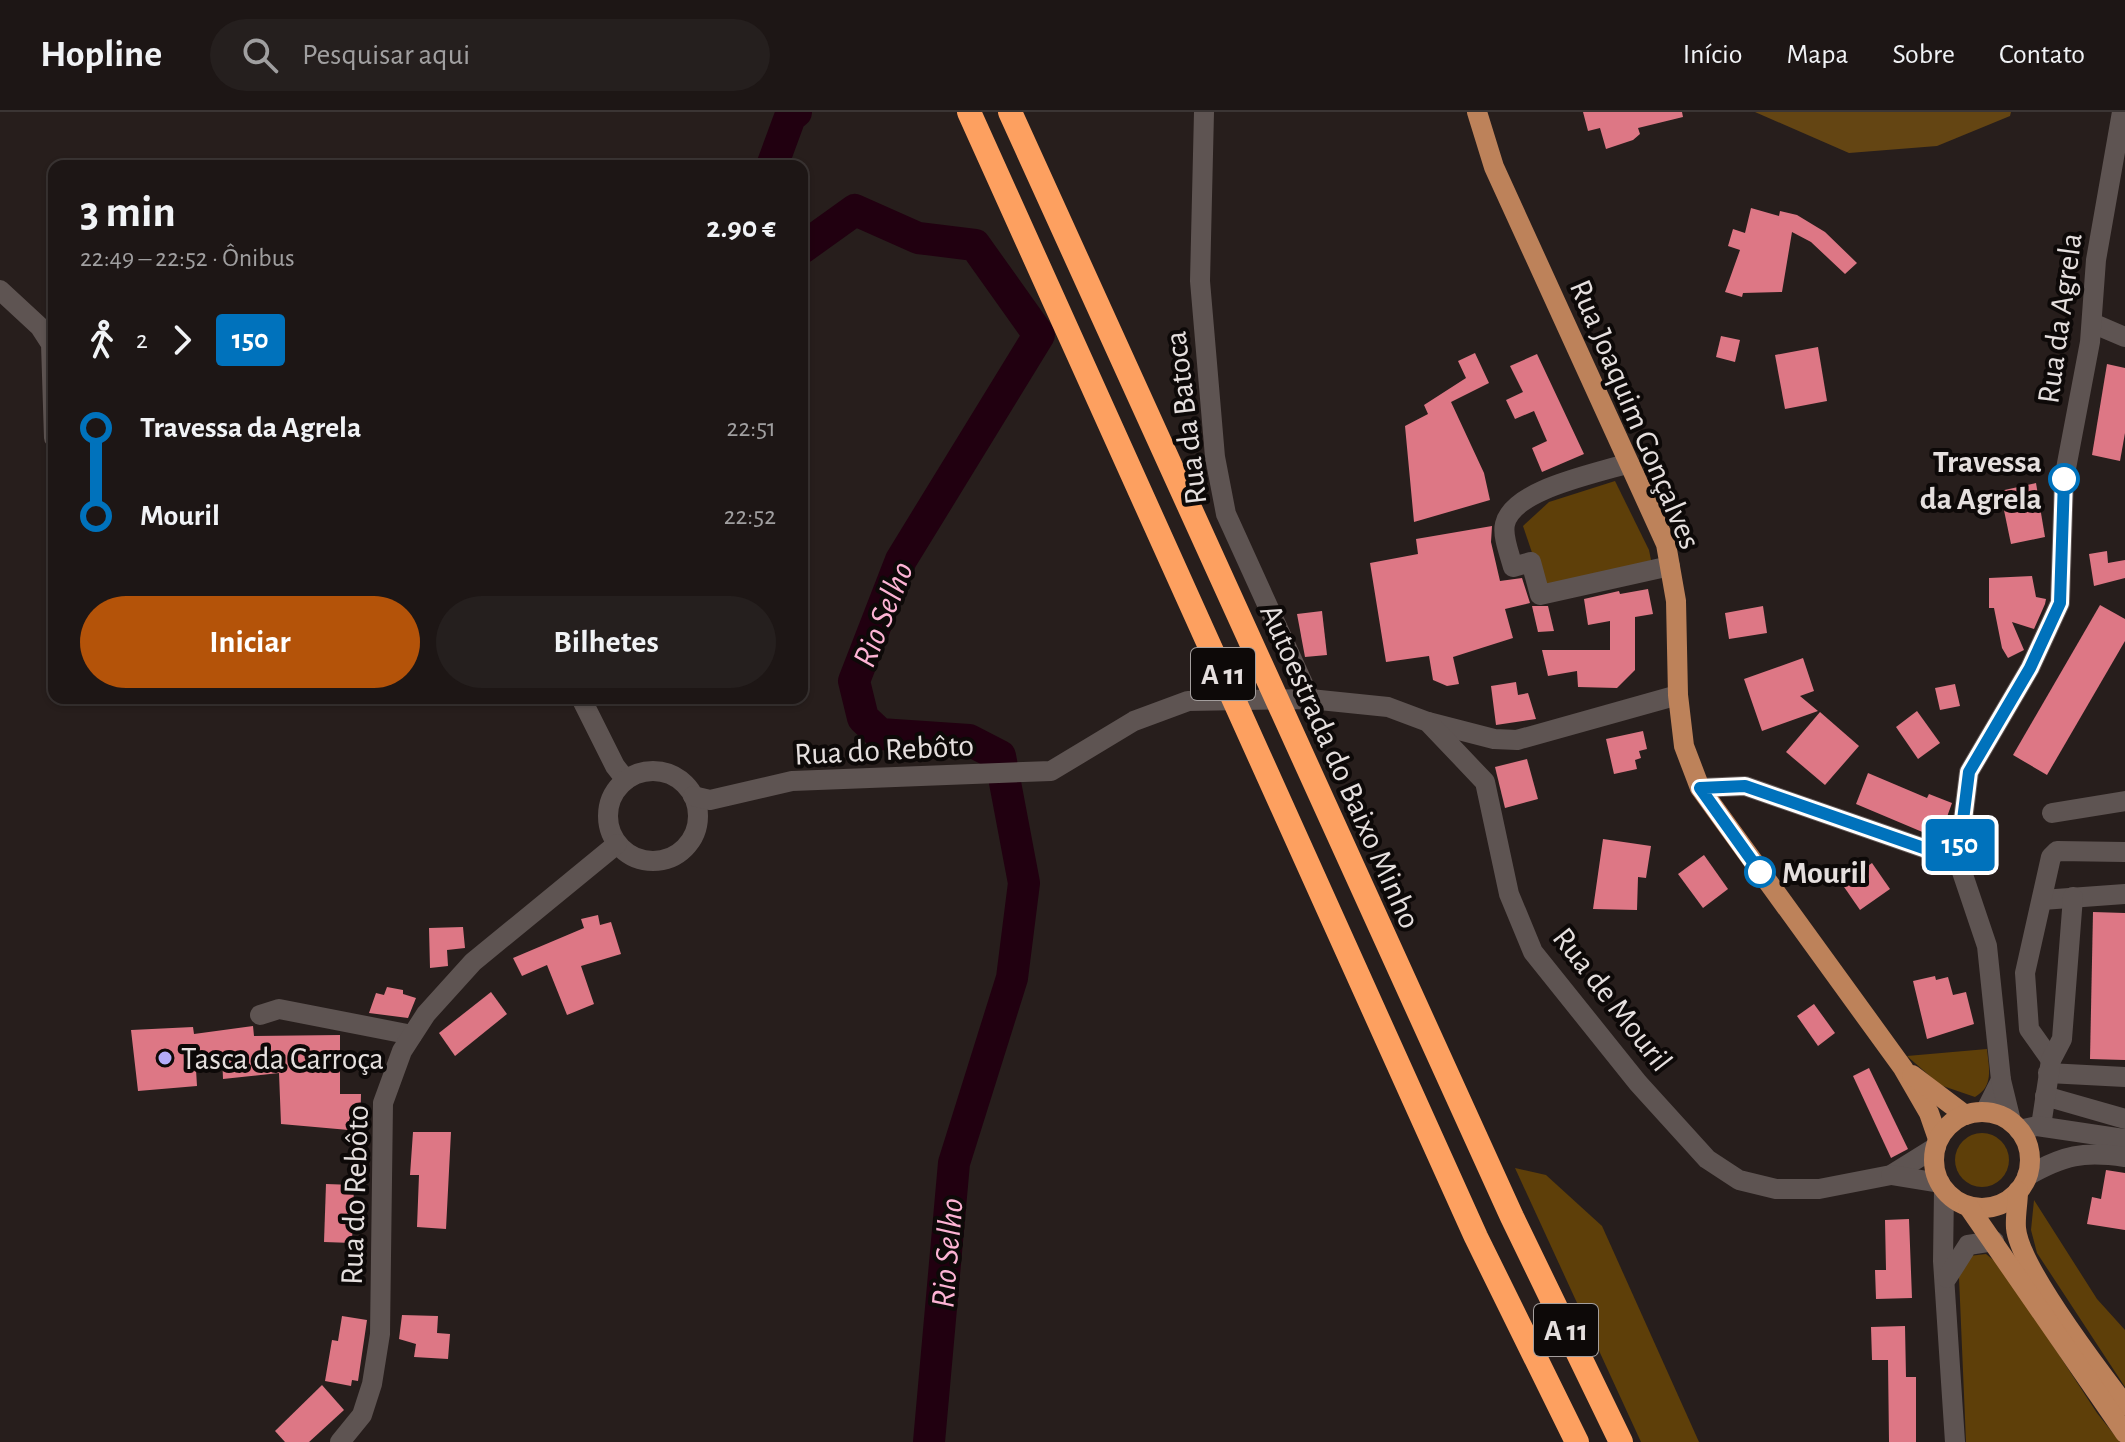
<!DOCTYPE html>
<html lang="pt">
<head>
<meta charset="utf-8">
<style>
	body { margin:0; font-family:"Alegreya Sans",sans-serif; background:#251f1e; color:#f1f3f6; height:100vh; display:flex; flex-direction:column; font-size:30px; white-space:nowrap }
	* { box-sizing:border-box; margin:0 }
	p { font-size:26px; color:#a09fa0 }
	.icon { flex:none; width:44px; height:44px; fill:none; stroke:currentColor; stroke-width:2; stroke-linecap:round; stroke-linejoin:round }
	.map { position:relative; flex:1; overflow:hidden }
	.panel { position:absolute; left:48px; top:48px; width:760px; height:544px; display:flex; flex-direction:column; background:#1d1615; border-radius:16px; box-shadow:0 2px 6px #0004,0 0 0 2px #3b3534 }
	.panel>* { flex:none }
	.badge { padding:0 16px; border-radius:6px; font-size:28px; line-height:52px }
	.map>.badge { position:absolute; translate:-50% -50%; box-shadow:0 0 0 4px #fff }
	.legs { display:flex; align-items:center; gap:12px; height:88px; padding:0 32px; font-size:26px }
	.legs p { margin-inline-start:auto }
	.head { display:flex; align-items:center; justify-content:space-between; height:136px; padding:0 32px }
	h1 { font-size:44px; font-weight:700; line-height:60px }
	.primary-button { display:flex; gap:16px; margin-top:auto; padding:16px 32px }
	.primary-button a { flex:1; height:92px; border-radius:48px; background:#b45309; color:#fff; font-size:32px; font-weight:700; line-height:92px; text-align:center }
	.primary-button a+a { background:#251f1e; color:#f1f3f6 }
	ul { padding:0 32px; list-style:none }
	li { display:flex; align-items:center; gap:28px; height:88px; font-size:30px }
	li i { display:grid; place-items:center; width:12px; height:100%; margin:0 10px; background:currentColor }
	li i::after { content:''; width:20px; height:20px; margin:-10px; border:6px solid; border-radius:50%; background:#1d1615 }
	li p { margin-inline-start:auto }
	li:first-child i { background:linear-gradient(#0000 50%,currentColor 0) }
	li:last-child i { background:linear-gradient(currentColor 50%,#0000 0) }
	header { display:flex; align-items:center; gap:48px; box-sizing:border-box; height:112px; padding:0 40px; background:#1d1615; border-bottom:2px solid #3b3534 }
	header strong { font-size:38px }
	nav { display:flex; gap:44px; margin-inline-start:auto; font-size:28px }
	.search { width:560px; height:72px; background:#251f1e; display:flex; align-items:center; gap:20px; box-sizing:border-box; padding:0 28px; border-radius:44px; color:#a09fa0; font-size:30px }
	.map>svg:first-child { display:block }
</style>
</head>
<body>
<header>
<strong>Hopline</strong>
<div class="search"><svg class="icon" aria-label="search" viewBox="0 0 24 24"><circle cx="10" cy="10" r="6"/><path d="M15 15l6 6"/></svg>Pesquisar aqui</div>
<nav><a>Início</a><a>Mapa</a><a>Sobre</a><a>Contato</a></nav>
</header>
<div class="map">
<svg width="2125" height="1330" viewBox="0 0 2125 1330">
	<rect width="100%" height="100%" fill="#271e1c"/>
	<g fill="#5e3f09">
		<path d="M1615,369L1649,438L1652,453L1544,476L1523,414L1549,390Z"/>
		<path d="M1987,937C1989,957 1994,974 1975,985L1940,973L1907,944Z"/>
		<circle cx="1982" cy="1048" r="27"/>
		<path d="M1515,1056L1546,1063L1602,1114L1699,1330H1641Z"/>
		<path d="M2034,1088L2097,1187L2125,1218V1275L2037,1141L2031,1118Z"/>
		<path d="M1986,1142L2001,1154L2097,1301L2120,1330H1966L1959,1165L1969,1144Z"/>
	</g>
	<path fill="#644513" d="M1755,0H2011L2010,4L1937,34L1849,41Z"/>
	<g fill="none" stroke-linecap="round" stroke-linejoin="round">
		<g stroke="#210010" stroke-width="32">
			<path d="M772,54L790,5L796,0"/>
			<path d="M802,136L855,98L918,126L975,133L1039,223L901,448L854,569L863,606L880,622L969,628L1000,644L1024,771L1012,866L954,1051L929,1330"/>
		</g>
	</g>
	<g fill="#dd7785">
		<path d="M1583,0H1682L1683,5L1638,16L1640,22L1633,28L1606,37L1600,16L1588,19Z"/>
		<path d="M1751,96L1779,104L1780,99L1797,103L1825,120L1857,151L1845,162L1811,130L1792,120L1782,180L1743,181L1742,185L1725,180L1740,138L1728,134L1733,117L1745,121Z"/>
		<path d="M1721,224L1740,228L1735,250L1716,245Z"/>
		<path d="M1818,235L1827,289L1785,297L1775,243Z"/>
		<path d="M1475,241L1489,271L1451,290L1484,361L1490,388L1414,410L1405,314L1428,302L1424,293L1466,266L1458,249Z"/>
		<path d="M1537,242L1584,342L1542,360L1532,336L1547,329L1534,299L1515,307L1506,288L1523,280L1510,254Z"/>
		<path d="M2107,252L2125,256V321L2120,349L2092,343Z"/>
		<path d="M2036,371L2045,425L2011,432L2000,379Z"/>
		<path d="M1492,414L1491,430L1500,469L1522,466L1530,491L1505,497L1513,526L1453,545L1459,572L1447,574L1433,568L1429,544L1386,550L1370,451L1418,442L1416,427Z"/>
		<path d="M2107,439L2108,451L2125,448V466L2094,474L2089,442Z"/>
		<path d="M2032,464L2036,485L2046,487L2045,492L2034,517L2012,510L2024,538L2008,546L2002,536L1994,496H1989V466Z"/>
		<path d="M1648,477L1653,502L1635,505V558L1617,576L1578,575L1577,559L1548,564L1542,538H1610V509L1588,513L1584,487L1619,479L1620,482Z"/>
		<path d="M2100,493L2125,507V529L2047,663L2013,643Z"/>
		<path d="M1532,494H1548L1554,519L1538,520Z"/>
		<path d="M1763,494L1767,521L1729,527L1725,501Z"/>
		<path d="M1322,499L1327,543L1305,545L1297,502Z"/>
		<path d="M1803,546L1814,579L1800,584L1818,599L1762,619L1744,567Z"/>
		<path d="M1516,570L1518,583L1528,581L1536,607L1496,613L1491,574Z"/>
		<path d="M1955,572L1960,594L1940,598L1935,576Z"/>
		<path d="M1917,599L1940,631L1918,647L1896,615Z"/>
		<path d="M1820,600L1859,634L1825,673L1786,640Z"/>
		<path d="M1643,619L1647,637L1639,639L1641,646L1635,648L1637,657L1614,662L1606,627Z"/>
		<path d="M1527,647L1538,687L1505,696L1495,655Z"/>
		<path d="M1868,661L1927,686L1929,682L1952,691L1939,727L1856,692Z"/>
		<path d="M1603,727L1651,734L1646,766L1638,765L1637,798L1593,797Z"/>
		<path d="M1704,743L1728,777L1703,796L1678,762Z"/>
		<path d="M1872,751L1890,777L1860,798L1842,772Z"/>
		<path d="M2093,800L2125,801V948L2090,947Z"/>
		<path d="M598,803L600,813L611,810L621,842L581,854L594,892L567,903L547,853L522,864L513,846L584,816L581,807Z"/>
		<path d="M463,815L465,836L447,838L448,854L430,856L429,816Z"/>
		<path d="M1935,864L1936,868L1948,865L1953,883L1966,880L1974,912L1927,927L1913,869Z"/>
		<path d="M387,875L403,878V882L416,886L408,906L369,901L376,881L384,883Z"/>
		<path d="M491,880L507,902L455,944L439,921Z"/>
		<path d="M1814,892L1835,921L1818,934L1797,904Z"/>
		<path d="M253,914L254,924L340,923V982H361L360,1019L281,1012L279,961L223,967L222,942L195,941L197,974L138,979L131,918L193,915L194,922Z"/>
		<path d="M1869,956L1908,1037L1891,1046L1853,964Z"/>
		<path d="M413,1020H451L446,1117L417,1115L419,1063H410Z"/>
		<path d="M2106,1058L2125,1061V1118L2087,1112L2092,1085L2101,1087Z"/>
		<path d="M326,1072L354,1073L352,1131L324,1130Z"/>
		<path d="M1909,1107L1912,1186L1876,1187L1875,1158H1886L1885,1108Z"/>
		<path d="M402,1203L438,1204L437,1221L450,1222L448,1247L414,1245L416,1232L399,1227Z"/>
		<path d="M342,1204L367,1208L358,1269L352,1268L351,1274L325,1269L332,1228L338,1229Z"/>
		<path d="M1905,1214L1906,1265H1916V1330H1889L1888,1248H1872L1871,1215Z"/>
		<path d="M322,1273L344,1298L309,1330H285L275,1319Z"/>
	</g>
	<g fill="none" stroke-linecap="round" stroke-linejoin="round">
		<g stroke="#5e5452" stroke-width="20">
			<path d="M1204,0L1200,169L1215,345L1226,402L1310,587"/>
			<path d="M0,178L40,215L51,232L54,326"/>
			<path d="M2092,211L2125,225"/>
			<path d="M1629,351C1596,362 1513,377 1505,412C1502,424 1510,443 1513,455L1531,450L1540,483L1670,454"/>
			<path d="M581,586L615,654L626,668"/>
			<path d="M1428,610L1494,627L1517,628L1678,583"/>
			<circle cx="653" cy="704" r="45"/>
			<path d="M1700,676L1745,674L1958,748"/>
			<path d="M693,684L710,688L792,669L1051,659L1134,609L1188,589L1310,587L1388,595L1428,610L1485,670L1509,782L1533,840L1638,971L1707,1047L1739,1068L1776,1077H1819L1891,1063L1936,1035"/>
			<path d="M2052,701L2125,689"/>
			<path d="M2042,788L2125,782"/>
			<path d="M260,903L279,897L412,923"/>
			<path d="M2051,948L2029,917L2025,861L2051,745L2057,739L2125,740"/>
			<path d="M2048,961L2125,965"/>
			<path d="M2045,984L2125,1007"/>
			<path d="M1985,1000L2001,968"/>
			<path d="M2011,1009L2001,968L1987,834L1958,748L1969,660L2030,556L2060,491L2064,367L2090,230L2096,148L2122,0"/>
			<path d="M2041,1014L2051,948L2062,927L2073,785"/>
			<path d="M2019,1018L2037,1014L2125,1027"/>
			<path d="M1891,1063L1940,1071"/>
			<path d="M2027,1064C2064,1043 2083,1039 2125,1045"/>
			<path d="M1944,1078L1943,1149L1955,1330"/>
			<path d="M1947,1166L1968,1133L1994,1129"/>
			<path d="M340,1330L362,1303L372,1272L380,1222L383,991L402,939L426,902L473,850L617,732"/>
		</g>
		<g stroke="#bd825a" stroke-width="20">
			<path d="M1477,0L1494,55L1666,432L1676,489L1678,583L1684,634L1700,676L1903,956L1929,1001L1938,1027"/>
			<path d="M1912,963L1965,1003"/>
			<circle cx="1982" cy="1048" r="48"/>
			<path d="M2018,1079C2018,1091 2015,1104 2016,1116C2019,1154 2099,1259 2125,1293"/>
			<path d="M1968,1094L2125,1321"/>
		</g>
		<g stroke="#fda060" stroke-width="24">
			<path d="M969,0L1476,1125L1577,1330"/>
			<path d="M1010,0L1512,1105L1621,1330"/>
		</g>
	</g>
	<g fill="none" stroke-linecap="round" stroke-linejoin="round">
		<g stroke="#fff" stroke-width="18">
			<path id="line-1" d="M1760,760L1700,676L1745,674L1958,748L1969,660L2030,556L2060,491L2064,367"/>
		</g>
		<use href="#line-1" stroke="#0072bc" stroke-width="12"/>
	</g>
	<g fill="#fff" stroke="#0072bc" stroke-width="4">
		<circle cx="2064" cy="367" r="14"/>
		<circle cx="1760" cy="760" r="14"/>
	</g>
	<circle fill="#b4acf9" stroke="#0d0908" stroke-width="3" cx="165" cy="946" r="8"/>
	<g text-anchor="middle" stroke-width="8" stroke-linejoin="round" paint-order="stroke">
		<g fill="#0d0908" stroke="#a49f9e" stroke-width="2">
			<rect x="1191" y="536" width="64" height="52" rx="6"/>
			<rect x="1534" y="1192" width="64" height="52" rx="6"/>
		</g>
		<g font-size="30" font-weight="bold" fill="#e5dfde">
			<text x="1223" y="572">A 11</text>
			<text x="1566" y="1228">A 11</text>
		</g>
		<g font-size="32" fill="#e5dfde" stroke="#0d0908">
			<text transform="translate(2059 206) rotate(-82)" y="11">Rua da Agrela</text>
			<text transform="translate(1636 302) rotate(67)" y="11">Rua Joaquim Gonçalves</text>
			<text transform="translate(1185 306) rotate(-97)" y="11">Rua da Batoca</text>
			<text transform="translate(884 637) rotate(-3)" y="11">Rua do Rebôto</text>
			<text transform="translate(1341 654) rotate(66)" y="11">Autoestrada do Baixo Minho</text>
			<text transform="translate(1613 887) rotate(52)" y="11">Rua de Mouril</text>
			<text transform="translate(354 1083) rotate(-88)" y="11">Rua do Rebôto</text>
		</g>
		<g font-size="32" font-weight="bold" fill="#e5dfde" stroke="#0d0908" text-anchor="end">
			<text x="2042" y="360">Travessa<tspan x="2042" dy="37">da Agrela</tspan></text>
			<text x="1782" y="771" text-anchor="start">Mouril</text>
		</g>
		<g font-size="32" fill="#e5dfde" stroke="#0d0908" text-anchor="start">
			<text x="181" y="957">Tasca da Carroça</text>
		</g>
		<g font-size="34" font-style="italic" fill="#fdb3d4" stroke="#0d0908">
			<text transform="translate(882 502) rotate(-68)" y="12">Rio Selho</text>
			<text transform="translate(946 1141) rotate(-85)" y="12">Rio Selho</text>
		</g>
	</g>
</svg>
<b class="badge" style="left:1960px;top:733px;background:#0072bc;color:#fff">150</b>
<section class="panel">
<div class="head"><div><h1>3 min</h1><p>22:49 – 22:52 · Ônibus</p></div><b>2.90 €</b></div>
<div class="legs"><svg class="icon" aria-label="walk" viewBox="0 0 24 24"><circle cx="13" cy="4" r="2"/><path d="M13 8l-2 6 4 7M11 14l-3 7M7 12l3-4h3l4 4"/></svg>2<svg class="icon" aria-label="forward" viewBox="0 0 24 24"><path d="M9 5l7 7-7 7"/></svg><b class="badge" style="background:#0072bc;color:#fff">150</b></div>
<ul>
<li><i style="color:#0072bc"></i><b>Travessa da Agrela</b><p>22:51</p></li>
<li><i style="color:#0072bc"></i><b>Mouril</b><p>22:52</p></li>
</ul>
<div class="primary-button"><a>Iniciar</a><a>Bilhetes</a></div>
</section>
</div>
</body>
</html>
